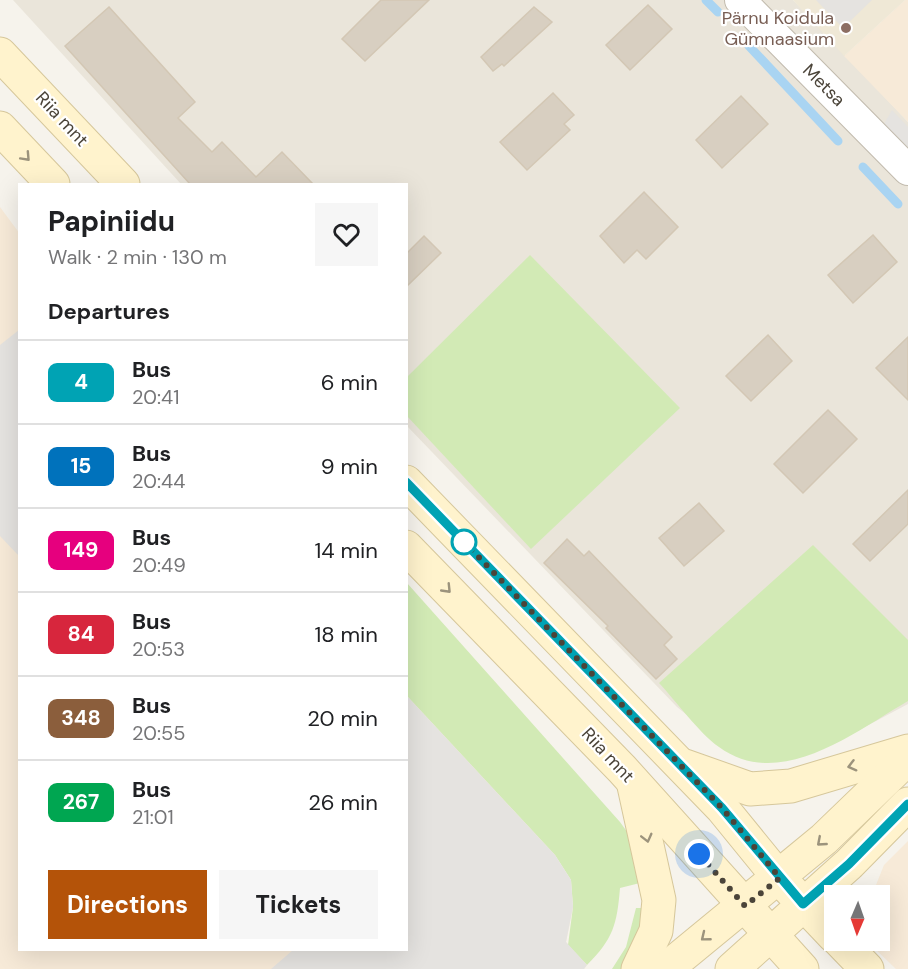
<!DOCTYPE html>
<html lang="en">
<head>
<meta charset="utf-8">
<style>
	body { margin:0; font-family:"DM Sans",sans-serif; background:#f6f6f6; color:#202124; height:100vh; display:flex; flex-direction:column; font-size:22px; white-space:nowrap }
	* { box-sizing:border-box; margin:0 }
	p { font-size:20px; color:#757577 }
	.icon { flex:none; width:33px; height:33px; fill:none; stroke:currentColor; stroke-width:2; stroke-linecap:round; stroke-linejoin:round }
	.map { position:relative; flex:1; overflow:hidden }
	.side { position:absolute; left:18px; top:183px; width:390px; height:768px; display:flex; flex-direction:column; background:#fff; border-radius:0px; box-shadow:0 6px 24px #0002 }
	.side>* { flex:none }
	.badge { padding:0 12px; border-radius:9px; font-size:21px; line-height:39px }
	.needle { width:39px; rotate:182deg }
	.tools { position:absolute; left:824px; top:885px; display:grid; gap:12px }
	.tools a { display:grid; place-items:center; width:66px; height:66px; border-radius:0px; background:#fff; box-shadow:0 6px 24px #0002; font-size:30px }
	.you { position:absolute; width:30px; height:30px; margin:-15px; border:4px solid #fff; border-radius:50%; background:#1a73e8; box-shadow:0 0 0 9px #1a73e833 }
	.map>.badge { position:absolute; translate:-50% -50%; box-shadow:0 0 0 3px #fff }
	h2 { padding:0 30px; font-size:22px; line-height:54px }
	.round { display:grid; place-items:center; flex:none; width:63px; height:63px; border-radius:0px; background:#f6f6f6 }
	.headline { display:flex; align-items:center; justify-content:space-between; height:102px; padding:0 30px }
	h1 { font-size:28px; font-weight:700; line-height:45px }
	.primary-button { display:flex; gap:12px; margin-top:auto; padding:12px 30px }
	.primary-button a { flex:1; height:69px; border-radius:0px; background:#b45309; color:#fff; font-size:24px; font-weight:700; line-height:69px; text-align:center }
	.primary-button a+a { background:#f6f6f6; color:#202124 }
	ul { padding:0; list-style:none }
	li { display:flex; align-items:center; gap:18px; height:84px; padding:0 30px; border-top:2px solid #e0e0e0 }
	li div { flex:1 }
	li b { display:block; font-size:22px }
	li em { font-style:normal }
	li .badge { min-width:66px; font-weight:700; text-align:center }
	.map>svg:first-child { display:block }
</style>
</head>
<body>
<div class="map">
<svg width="908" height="969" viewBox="0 0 908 969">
	<rect width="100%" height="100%" fill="#f6f3ec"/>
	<path fill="#eae5da" d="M13,0H793L908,122V704L829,746L733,752L677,707L407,426L406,184H181Z"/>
	<g fill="#f7ead8">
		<path d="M905,0H908V122L844,56Z"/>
		<path d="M0,207L20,234V950H406L407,696L555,855L573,907L566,942L587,965L584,969H0Z"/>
		<path d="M908,841V969H896L867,941L879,940V896L872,895L884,865Z"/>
	</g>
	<path fill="#efe8d6" d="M793,0H905L844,56Z"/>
	<g fill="#d2eab5">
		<path d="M530,255L680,408L531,549L406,415L407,377Z"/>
		<path d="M813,545L908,640V701C856,731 780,792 719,747C699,733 676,701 659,683Z"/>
		<path d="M407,583L620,822L638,847L640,883L620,888C617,925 613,939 587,965L568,945L573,907L571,880L555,855L407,696Z"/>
		<path d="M636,908H646L639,938L621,969H612L626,947Z"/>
	</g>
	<g fill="#e5e3e0">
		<path d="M816,0H872L843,28Z"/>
		<path d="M892,110L908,127V171L876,138Z"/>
		<path d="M19,330V556L0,536V345Z"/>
		<path d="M407,696L555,855L571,880L573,907L566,942L587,965L584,969H271L293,950H406Z"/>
	</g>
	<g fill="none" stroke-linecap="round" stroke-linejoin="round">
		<g stroke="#a9d4f2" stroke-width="9">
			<path d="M706,0L718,12"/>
			<path d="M749,46L838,141"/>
			<path d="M863,167L898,204"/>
		</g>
	</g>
	<g fill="#d8cfc1" stroke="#d3c7b4" stroke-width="1.5">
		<path d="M381,0H429L365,61L342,39Z"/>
		<path d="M648,5L672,29L630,70L606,45Z"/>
		<path d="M109,7L195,102L178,118L212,152L222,142L256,177L282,152L313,184H190L65,46Z"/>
		<path d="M534,7L552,22L504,66L502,64L493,71L481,57Z"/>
		<path d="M553,93L574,115L564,124L570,130L527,170L500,142Z"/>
		<path d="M741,96L768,124L722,168L696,140Z"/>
		<path d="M644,192L678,227L646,259L637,250L624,263L600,236Z"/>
		<path d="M873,235L897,262L853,303L828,275Z"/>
		<path d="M424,236L441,253L406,287V254Z"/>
		<path d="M768,335L792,361L751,401L726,376Z"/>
		<path d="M908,337V400L876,368Z"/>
		<path d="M828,410L857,439L803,493L774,464Z"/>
		<path d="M908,490V524L870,561L853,544Z"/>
		<path d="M699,503L724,531L684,566L659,538Z"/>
		<path d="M567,539L584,556L589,551L672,637L664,645L677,659L656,679L606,628L608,626L544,563Z"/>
	</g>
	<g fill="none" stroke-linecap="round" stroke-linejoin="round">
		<g stroke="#c2bbae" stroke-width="32">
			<path id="street" d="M740,0L908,170"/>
		</g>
		<g stroke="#d6c79b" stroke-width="35">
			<g id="secondary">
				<path d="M0,54L123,184"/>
				<path d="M0,128L53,184"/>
				<path d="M406,482L722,808L779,878L834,936"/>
				<path d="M406,547L622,769L802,969"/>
				<path d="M685,766L750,789L791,786L908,751"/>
				<path d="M634,786L659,900L656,931L638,969"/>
				<path d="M839,940L867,969"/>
				<path d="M666,969L824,839L908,758"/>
				<path d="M732,969L849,864L908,804"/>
			</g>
		</g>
		<use href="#street" stroke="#fff" stroke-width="30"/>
		<use href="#secondary" stroke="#fff3cd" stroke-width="33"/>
	</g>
	<defs><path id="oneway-chevron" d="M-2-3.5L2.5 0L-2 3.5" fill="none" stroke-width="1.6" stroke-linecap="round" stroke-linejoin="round" transform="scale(1.5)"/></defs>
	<g stroke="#9c937c">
		<use href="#oneway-chevron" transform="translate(26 157) rotate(47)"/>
		<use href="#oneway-chevron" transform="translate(447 589) rotate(46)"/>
		<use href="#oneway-chevron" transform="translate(852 766) rotate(165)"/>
		<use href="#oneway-chevron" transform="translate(647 838) rotate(76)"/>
		<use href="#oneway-chevron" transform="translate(821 842) rotate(139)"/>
		<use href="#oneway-chevron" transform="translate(705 937) rotate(141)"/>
	</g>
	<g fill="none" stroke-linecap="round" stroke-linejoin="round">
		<g stroke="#fff" stroke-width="14">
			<path id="line" d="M406,482L722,808L803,904L849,864L908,804"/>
		</g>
		<use href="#line" stroke="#00a3b4" stroke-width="9"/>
		<path stroke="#4b4439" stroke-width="6" stroke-dasharray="0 10.8" d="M464,542L722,808L780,878L745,906L699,854"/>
	</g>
	<circle fill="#8d6e63" stroke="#fff" stroke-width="2" cx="846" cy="28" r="6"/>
	<circle fill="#fff" stroke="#00a3b4" stroke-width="3" cx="464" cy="542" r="12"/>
	<g text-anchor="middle" stroke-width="4.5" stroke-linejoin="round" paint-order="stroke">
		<g font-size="18" fill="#785e54" stroke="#fff" text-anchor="end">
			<text x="834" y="24">Pärnu Koidula<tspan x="834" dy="21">Gümnaasium</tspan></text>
		</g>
		<g font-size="18" fill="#4b4439" stroke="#fff">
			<text transform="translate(824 85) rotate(45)" y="6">Metsa</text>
			<text transform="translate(62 119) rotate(47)" y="6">Riia mnt</text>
			<text transform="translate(608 755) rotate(47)" y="6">Riia mnt</text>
		</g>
	</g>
</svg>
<div class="tools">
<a><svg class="needle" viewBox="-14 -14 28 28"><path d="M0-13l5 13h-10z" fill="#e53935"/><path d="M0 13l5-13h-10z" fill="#757577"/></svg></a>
</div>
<div class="you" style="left:699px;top:854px"></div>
<section class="side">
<div class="headline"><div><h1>Papiniidu</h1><p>Walk · 2 min · 130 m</p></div><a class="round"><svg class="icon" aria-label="heart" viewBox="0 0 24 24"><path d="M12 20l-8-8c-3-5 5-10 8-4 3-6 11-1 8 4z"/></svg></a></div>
<h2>Departures</h2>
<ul>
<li><span class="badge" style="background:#00a3b4;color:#fff">4</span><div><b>Bus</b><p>20:41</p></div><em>6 min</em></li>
<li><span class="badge" style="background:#0072bc;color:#fff">15</span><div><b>Bus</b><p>20:44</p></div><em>9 min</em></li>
<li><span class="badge" style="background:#e6007e;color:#fff">149</span><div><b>Bus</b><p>20:49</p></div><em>14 min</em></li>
<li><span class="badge" style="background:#d7263d;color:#fff">84</span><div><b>Bus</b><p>20:53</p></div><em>18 min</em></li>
<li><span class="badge" style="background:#8b5e3c;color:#fff">348</span><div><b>Bus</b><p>20:55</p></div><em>20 min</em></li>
<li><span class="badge" style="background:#00a651;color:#fff">267</span><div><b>Bus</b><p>21:01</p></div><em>26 min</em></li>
</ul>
<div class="primary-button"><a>Directions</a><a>Tickets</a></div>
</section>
</div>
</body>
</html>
